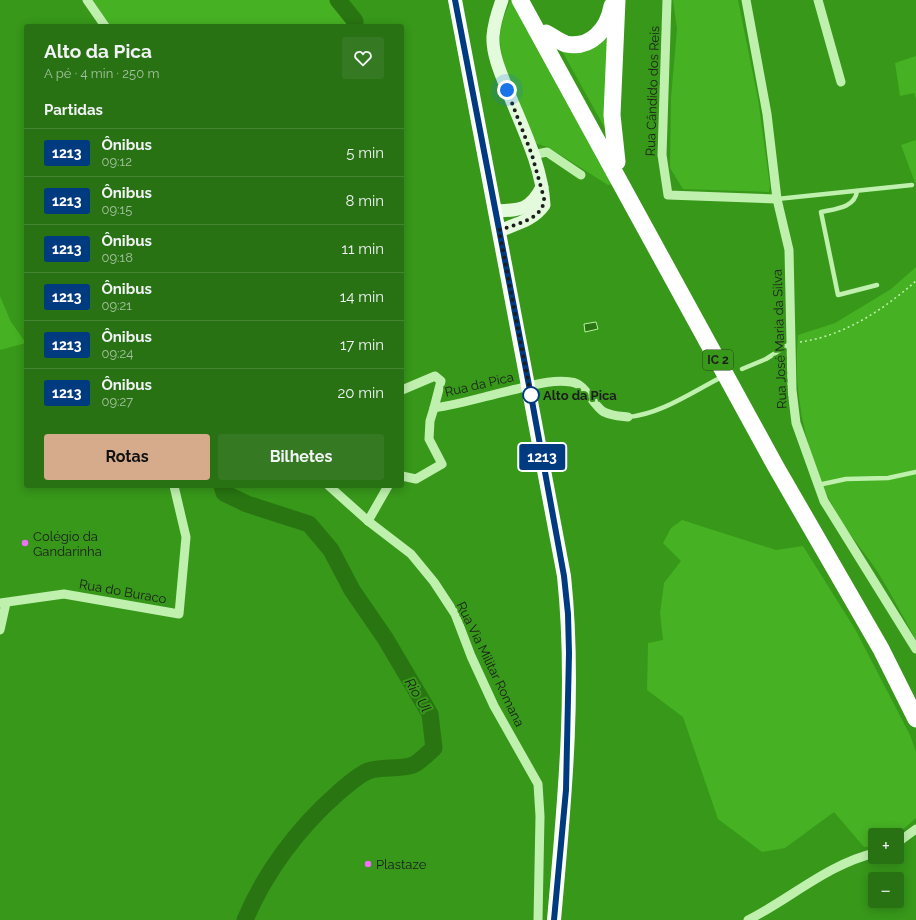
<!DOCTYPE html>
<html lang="pt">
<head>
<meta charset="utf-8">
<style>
	body { margin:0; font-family:Raleway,sans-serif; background:#357a22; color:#f1f3f6; height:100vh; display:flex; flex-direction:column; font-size:15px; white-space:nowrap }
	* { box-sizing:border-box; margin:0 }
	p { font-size:13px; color:#a5c2a0 }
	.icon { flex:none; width:22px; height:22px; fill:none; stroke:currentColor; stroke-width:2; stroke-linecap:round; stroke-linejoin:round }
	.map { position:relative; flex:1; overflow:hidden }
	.details { position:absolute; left:24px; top:24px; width:380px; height:464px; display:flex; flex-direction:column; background:#297214; border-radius:4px; box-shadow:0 2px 10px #0003 }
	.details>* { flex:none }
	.badge { padding:0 8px; border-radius:3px; font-size:14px; line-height:26px }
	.buttons { position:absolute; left:868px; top:828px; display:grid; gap:8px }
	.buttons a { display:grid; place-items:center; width:36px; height:36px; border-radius:4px; background:#297214; box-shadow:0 2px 10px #0003; font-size:20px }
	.you { position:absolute; width:20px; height:20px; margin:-10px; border:3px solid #fff; border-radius:50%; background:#1a73e8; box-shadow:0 0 0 6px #1a73e833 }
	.map>.badge { position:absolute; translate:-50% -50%; box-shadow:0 0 0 2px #fff }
	h2 { padding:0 20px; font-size:15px; line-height:36px }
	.round { display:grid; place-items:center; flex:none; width:42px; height:42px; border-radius:4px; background:#357a22 }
	.headline { display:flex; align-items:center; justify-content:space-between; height:68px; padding:0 20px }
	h1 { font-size:19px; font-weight:700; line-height:30px }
	.primary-button { display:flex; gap:8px; margin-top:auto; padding:8px 20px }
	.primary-button a { flex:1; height:46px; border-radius:4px; background:#d6ab8b; color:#111; font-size:16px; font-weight:700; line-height:46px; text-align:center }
	.primary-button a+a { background:#357a22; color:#f1f3f6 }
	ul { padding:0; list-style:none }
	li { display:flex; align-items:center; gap:12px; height:48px; padding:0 20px; border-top:1px solid #458434 }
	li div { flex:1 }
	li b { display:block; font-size:15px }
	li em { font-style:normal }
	li .badge { min-width:44px; font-weight:700; text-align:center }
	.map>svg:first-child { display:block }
</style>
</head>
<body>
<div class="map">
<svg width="916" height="920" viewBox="0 0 916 920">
	<rect width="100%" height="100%" fill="#37981a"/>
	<g fill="#46b123">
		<path d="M92,0H331L353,22L352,26H109Z"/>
		<path d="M511,0H513L613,184L608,185L548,147L534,143C523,113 499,66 500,35C501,23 506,10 511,0Z"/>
		<path d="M673,0H738L758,99L770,186L769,192L683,189L670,168L671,98L677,29Z"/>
		<path d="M612,28L607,132L561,49Z"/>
		<path d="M916,56V99L914,93L900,96L895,63Z"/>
		<path d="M916,140V185L901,145Z"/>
		<path d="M916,267V640C903,617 891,593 877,571C865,553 851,537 840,519C808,465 792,397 798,335L835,323L891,289Z"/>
		<path d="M0,296L11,322L26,343L0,350Z"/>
		<path d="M682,520L776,550L803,546L855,629L910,735L916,752V818L897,835H875V846L864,847L834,812L785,848L762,852L718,819L683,717L647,690L648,643L663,640L660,613L664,583L681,561L663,543L671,528Z"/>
	</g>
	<path fill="#287511" stroke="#b6f2a1" d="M596,322L598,329L585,332L584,324Z"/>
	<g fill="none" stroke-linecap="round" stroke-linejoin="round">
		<g stroke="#287511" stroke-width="17">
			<path d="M338,0L355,21V26"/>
			<path d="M222,486L224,493L247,504L309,524L331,550L352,590L385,638L430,714L434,748C428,753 420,762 413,765C399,770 381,766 368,771C357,776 347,785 338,793C299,827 265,872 245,920"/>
		</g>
		<path stroke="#bff0ae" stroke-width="1.5" stroke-dasharray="2 3" stroke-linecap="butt" d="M800,342C844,336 883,310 916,281"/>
		<g stroke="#bff0ae" stroke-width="4.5">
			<path d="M857,191C855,208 835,209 821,212L838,295L877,285"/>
			<path d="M777,199L912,185"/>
			<path d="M742,369L766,359L791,343"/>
			<path d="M628,417C660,414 689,394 718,379"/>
			<path d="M818,485L846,479L888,478L916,472"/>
		</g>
		<g stroke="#bff0ae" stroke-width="9">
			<path d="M87,0L105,26"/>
			<path d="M667,0L662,155L668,195L777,199"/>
			<path d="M746,0L767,114L777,199L789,250L792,390L796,423L824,501L916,649"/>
			<path d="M818,0L841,82"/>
			<path d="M532,155L547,152L581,175"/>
			<path d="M402,390L435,376L441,381L434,408C462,404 489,395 517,389C534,385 553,379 571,382C586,383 592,405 604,412C612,416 619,416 628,417"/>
			<path d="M402,476L416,479L442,464L429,439L430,421L434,408"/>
			<path d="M329,486L368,521L411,554L434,582L455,614L471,656L494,706L538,784L540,816L538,920"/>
			<path d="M368,521L388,486"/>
			<path d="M0,603L64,594L179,614L186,537L174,486"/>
			<path d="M0,630L6,603"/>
			<path d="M897,843L916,829"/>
			<path d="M748,920C790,899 828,864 875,853"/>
		</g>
		<g stroke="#e3fbdc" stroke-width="13">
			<path d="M495,211C519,210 530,211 542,187"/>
			<path d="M499,231C516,224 534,220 544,205C542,165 521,125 507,89C500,72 492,53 493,36C494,23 498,11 502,0"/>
		</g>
		<path stroke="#f9fff8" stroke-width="14" d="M455,0L564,576C576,690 564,806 554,920"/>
		<g stroke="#fff" stroke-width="17">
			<path d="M520,0L776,467L881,649L916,719"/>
			<path d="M617,0L612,115L617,162"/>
			<path d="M546,33C552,36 559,42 566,44C591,49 608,29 612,6"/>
		</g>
	</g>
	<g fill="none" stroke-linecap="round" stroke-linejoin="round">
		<g stroke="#fff" stroke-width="9">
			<path id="line" d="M455,0L532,401L564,576L568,614L569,653L566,790L554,920"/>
		</g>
		<use href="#line" stroke="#003b80" stroke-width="6"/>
		<path stroke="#1d1d1d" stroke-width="4" stroke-dasharray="0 7.2" d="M507,90L532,155L544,198C545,219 514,225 499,230L532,401L531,395"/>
	</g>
	<circle fill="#fff" stroke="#003b80" stroke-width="2" cx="531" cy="395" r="8"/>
	<g fill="#f26eff" stroke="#37981a" stroke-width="1.5">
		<circle cx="25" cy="543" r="4"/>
		<circle cx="368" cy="864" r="4"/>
	</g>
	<g text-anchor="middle" stroke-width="4" stroke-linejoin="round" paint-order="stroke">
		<rect fill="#37981a" stroke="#25421c" stroke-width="1" x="703" y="350" width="30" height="20" rx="3"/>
		<g font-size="12" font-weight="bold" fill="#1d1d1d">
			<text x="718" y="364">IC 2</text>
		</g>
		<g font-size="13" fill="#1d1d1d" stroke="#37981a">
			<text transform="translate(652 91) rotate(-88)" y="5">Rua Cândido dos Reis</text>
			<text transform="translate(779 339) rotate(-92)" y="5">Rua José Maria da Silva</text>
			<text transform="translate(479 384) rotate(-13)" y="5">Rua da Pica</text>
			<text transform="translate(123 591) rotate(10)" y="5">Rua do Buraco</text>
			<text transform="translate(491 664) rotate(64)" y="5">Rua Via Militar Romana</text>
		</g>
		<g font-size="13" font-weight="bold" fill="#1d1d1d" stroke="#37981a" text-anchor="start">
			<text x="543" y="400">Alto da Pica</text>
		</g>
		<g font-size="13" fill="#1d1d1d" stroke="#37981a" text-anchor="start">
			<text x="33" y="541">Colégio da<tspan x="33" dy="15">Gandarinha</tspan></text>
			<text x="376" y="869">Plastaze</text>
		</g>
		<g font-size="14" font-style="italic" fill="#1a1c1a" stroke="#37981a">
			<text transform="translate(418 695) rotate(59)" y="5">Rio Ul</text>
		</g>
	</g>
</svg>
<div class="buttons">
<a>+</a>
<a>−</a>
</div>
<div class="you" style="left:507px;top:90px"></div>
<b class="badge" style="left:542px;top:457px;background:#003b80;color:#fff">1213</b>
<section class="details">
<div class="headline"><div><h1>Alto da Pica</h1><p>A pé · 4 min · 250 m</p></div><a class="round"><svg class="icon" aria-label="heart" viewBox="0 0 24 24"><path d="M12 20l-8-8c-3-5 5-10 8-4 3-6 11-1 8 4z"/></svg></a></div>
<h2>Partidas</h2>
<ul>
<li><span class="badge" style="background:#003b80;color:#fff">1213</span><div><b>Ônibus</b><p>09:12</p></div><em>5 min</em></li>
<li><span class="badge" style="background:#003b80;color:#fff">1213</span><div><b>Ônibus</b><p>09:15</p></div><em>8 min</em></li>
<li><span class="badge" style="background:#003b80;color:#fff">1213</span><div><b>Ônibus</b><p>09:18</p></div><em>11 min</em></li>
<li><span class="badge" style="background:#003b80;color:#fff">1213</span><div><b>Ônibus</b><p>09:21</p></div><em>14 min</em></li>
<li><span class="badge" style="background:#003b80;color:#fff">1213</span><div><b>Ônibus</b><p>09:24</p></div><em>17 min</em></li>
<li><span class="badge" style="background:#003b80;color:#fff">1213</span><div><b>Ônibus</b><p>09:27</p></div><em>20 min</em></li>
</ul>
<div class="primary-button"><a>Rotas</a><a>Bilhetes</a></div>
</section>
</div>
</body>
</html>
